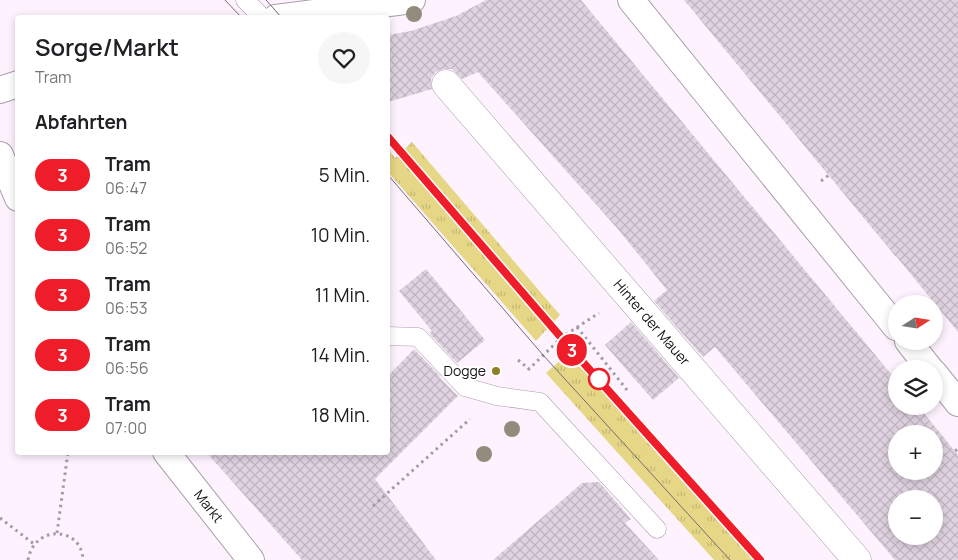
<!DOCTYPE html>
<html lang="de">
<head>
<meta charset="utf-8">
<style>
	body { margin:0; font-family:Manrope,sans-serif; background:#f6f6f6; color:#202124; height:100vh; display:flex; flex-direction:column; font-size:19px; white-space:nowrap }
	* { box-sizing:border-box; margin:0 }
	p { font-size:16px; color:#757577 }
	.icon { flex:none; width:28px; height:28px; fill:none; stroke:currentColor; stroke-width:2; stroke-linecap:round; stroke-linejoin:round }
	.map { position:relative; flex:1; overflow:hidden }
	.details { position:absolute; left:15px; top:15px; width:375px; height:440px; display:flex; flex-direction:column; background:#fff; border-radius:5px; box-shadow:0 2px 8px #0003 }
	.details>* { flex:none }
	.badge { padding:0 10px; border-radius:16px; font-size:18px; line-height:32px }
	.needle { width:32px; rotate:78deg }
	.buttons { position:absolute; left:888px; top:295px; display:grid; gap:10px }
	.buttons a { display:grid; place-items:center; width:55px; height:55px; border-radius:50%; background:#fff; box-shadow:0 2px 8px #0003; font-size:25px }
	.map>.badge { position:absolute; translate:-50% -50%; box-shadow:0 0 0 2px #fff }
	h2 { padding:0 20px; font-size:19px; line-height:45px }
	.round { display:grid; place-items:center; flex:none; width:52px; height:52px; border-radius:26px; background:#f6f6f6 }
	.summary { display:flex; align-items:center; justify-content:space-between; height:85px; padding:0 20px }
	h1 { font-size:24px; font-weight:600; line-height:38px }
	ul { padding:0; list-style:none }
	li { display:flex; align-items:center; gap:15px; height:60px; padding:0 20px }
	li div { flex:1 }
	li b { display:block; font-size:19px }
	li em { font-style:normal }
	li .badge { min-width:55px; font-weight:700; text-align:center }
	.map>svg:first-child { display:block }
</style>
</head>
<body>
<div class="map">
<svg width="958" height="560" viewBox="0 0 958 560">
	<defs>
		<pattern id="grass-tufts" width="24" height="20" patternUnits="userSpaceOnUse" patternTransform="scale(1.25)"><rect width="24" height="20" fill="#e5d786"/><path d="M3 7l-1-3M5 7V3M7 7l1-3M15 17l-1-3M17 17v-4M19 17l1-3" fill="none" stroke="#c4b873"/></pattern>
		<pattern id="building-cross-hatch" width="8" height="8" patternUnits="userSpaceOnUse" patternTransform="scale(1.25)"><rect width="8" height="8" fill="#e0d3e1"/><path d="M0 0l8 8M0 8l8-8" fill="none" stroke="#bfb4c0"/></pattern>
	</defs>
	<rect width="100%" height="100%" fill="#fdf2fe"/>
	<g fill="url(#grass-tufts)">
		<path d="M412,142L560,315L536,341L388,172V149L395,158Z"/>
		<path d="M572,350L760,560H714L546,373Z"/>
	</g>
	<g fill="url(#building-cross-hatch)" fill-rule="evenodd">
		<path d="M486,0H581L896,380V406H918L958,455V560H895L715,347L703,357L654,301L667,290L617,228L478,72L462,79L452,69H443L436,72L431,78L432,89L388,102V35L411,31L456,16ZM896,434H934V471H896ZM896,499H934V536H896Z"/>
		<path d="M684,0H958V332L896,256V257Z"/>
		<path d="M426,269L485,340L457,363L429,333L432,331L399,291Z"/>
		<path d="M631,322L679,378L653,400L605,345Z"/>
		<path d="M414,349L440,376L439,377L458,396L375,479L436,560H302L206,452H388V376Z"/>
		<path d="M599,482L631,519L625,523L659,560H493L582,483Z"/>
	</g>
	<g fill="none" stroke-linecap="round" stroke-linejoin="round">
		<g stroke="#aa9eab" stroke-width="19">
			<g id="service">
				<path d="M245,0L263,18"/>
				<path d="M388,336L418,337L465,387L497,396L540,402L657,529"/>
			</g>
		</g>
		<g stroke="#aa9eab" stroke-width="28">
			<g id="pedestrian">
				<path d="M631,0L896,327"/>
				<path d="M276,18L412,0"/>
				<path d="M0,90L18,84"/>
				<path d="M0,155L18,198"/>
				<path d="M908,341L930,369"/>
				<path d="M934,373L958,403"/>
				<path id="s1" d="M166,452L251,560"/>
			</g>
		</g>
		<g stroke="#aa9eab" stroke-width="29">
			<g id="minor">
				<path id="s2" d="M446,84L857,560"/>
			</g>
		</g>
		<g stroke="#a39aa3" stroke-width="3" stroke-dasharray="2.5 4" stroke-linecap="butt">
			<path d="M821,181L829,175"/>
			<path d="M577,327L627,390"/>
			<path d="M518,360L529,369"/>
			<path d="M528,370L562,337L599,313"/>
			<path d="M955,451L958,449"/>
			<path d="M373,506L470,419"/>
			<path d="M0,518L34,544"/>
			<path d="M57,533L68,452"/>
			<path d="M28,560C34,524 82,526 83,560"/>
		</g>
		<use href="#service" stroke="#fff" stroke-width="18"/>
		<use href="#pedestrian" stroke="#fff" stroke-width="26"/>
		<use href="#minor" stroke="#fff" stroke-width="28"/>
		<g stroke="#736d74" stroke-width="1">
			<path d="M225,0L242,18"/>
			<path d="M266,0L282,18"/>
			<path d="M388,137L572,350L760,560"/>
			<path d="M388,175L543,355L730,560"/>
		</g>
	</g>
	<g fill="#938b7c">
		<circle cx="414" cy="14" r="8"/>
		<circle cx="512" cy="429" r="8"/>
		<circle cx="484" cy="454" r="8"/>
	</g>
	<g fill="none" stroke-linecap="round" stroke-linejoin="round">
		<g stroke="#fff" stroke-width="11">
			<path id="line" d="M388,137L572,350L760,560"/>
		</g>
		<use href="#line" stroke="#ef1c29" stroke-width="8"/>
	</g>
	<circle fill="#8e8027" stroke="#fff" stroke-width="2" cx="496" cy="371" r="5"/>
	<circle fill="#fff" stroke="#ef1c29" stroke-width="2.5" cx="599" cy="379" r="10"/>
	<g text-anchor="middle" stroke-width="4" stroke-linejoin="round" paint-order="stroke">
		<g font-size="14" fill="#151115" stroke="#fff">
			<text dy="5" stroke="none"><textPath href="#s2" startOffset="315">Hinter der Mauer</textPath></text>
			<text dy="5" stroke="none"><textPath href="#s1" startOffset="69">Markt</textPath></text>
		</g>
		<g font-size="14" fill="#151115" stroke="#fff" text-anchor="end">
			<text x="486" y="376">Dogge</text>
		</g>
	</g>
</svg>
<div class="buttons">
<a><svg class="needle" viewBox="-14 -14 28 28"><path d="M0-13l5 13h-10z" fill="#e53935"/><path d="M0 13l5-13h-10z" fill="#757577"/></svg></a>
<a><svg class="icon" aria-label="layers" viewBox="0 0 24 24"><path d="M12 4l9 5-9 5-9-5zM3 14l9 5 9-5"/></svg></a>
<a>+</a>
<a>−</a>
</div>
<b class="badge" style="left:572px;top:350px;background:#ef1c29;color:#fff">3</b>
<section class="details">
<div class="summary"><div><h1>Sorge/Markt</h1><p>Tram</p></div><a class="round"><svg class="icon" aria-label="heart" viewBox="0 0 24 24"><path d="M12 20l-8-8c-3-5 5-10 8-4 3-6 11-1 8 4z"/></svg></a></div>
<h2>Abfahrten</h2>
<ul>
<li><span class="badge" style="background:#ef1c29;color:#fff">3</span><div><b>Tram</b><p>06:47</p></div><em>5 Min.</em></li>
<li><span class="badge" style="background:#ef1c29;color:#fff">3</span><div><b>Tram</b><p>06:52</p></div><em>10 Min.</em></li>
<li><span class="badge" style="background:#ef1c29;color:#fff">3</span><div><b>Tram</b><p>06:53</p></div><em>11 Min.</em></li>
<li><span class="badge" style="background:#ef1c29;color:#fff">3</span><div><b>Tram</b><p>06:56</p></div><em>14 Min.</em></li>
<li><span class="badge" style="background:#ef1c29;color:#fff">3</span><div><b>Tram</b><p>07:00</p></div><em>18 Min.</em></li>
</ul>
</section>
</div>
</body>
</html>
